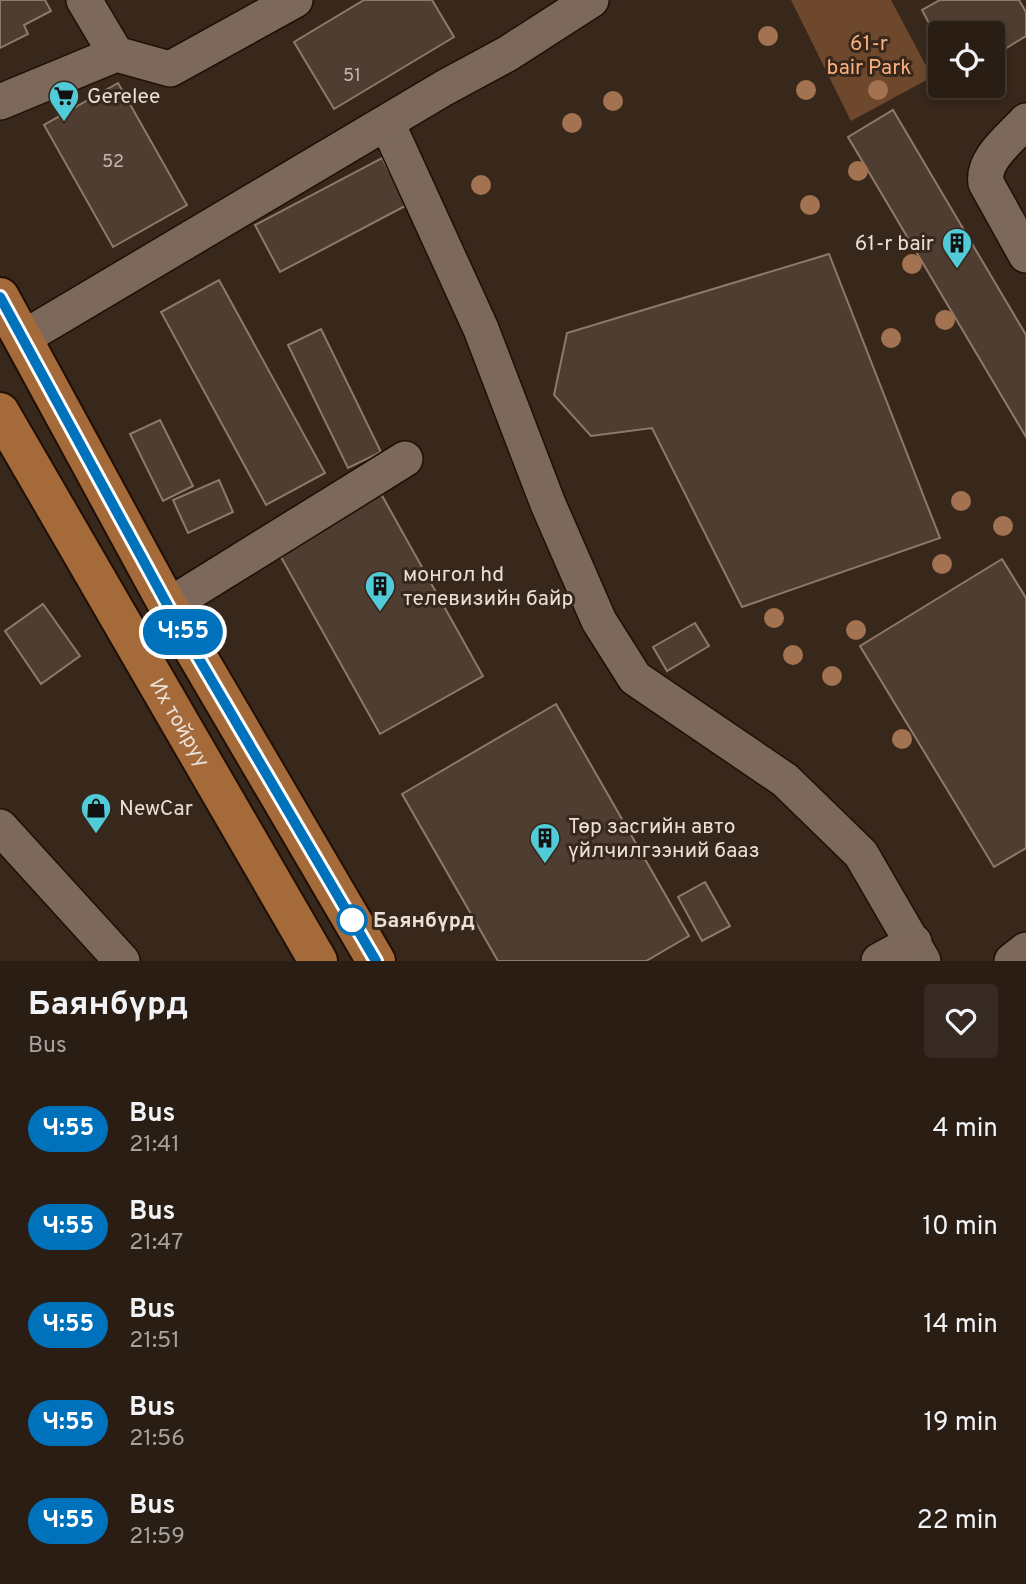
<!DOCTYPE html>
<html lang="en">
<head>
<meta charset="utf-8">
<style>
	body { margin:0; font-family:Overpass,sans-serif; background:#362a22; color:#f1f3f6; height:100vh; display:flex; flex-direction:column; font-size:26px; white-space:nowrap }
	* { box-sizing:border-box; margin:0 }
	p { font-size:23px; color:#a5a2a0 }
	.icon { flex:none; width:38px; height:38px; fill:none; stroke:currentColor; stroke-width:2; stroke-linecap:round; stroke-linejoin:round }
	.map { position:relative; height:961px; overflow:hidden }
	.side { display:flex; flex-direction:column; background:#2a1d14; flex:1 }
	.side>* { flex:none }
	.badge { padding:0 14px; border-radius:23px; font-size:24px; line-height:46px }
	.fabs { position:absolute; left:928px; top:21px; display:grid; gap:14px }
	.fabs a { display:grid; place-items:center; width:77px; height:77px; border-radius:7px; background:#2a1d14; box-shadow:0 4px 10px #0003,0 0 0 2px #463b34; font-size:35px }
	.map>.badge { position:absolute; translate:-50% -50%; box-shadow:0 0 0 4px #fff }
	.round { display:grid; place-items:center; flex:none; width:74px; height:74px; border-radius:7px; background:#362a22 }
	.summary { display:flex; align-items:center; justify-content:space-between; height:119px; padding:0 28px }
	h1 { font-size:33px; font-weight:700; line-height:52px }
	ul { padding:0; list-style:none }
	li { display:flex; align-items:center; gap:21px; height:98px; padding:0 28px }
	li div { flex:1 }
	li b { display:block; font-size:26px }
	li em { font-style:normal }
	li .badge { min-width:77px; font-weight:700; text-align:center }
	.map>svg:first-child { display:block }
</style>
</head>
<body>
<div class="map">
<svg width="1026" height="961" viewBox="0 0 1026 961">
	<rect width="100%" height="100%" fill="#38271b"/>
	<path fill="#6e482d" d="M791,0H891L932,77L851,121Z"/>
	<g fill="#4f3d31" stroke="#8e796c" stroke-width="2">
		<path d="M0,0H45L51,11L24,25L28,34L0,48Z"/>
		<path d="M364,0H432L454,37L334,109L294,42Z"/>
		<path d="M940,0H1019L1026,12V36L992,57V33H940V44L922,10Z"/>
		<path d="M118,83L187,205L113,247L44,125Z"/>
		<path d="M893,110L1026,335V437L848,137Z"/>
		<path d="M382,158L407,205L280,272L255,225Z"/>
		<path d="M829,254L940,538L742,607L652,428L591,436L554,395L567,333Z"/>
		<path d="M219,280L325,473L266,505L161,312Z"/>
		<path d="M321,329L381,452L348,468L288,345Z"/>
		<path d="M160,420L193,486L163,501L130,434Z"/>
		<path d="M219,480L233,512L188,533L173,500Z"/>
		<path d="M380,492L483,676L380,734L277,550Z"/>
		<path d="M1002,559L1026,598V848L994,867L860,646Z"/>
		<path d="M43,604L80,656L41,684L5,631Z"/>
		<path d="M695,623L709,646L667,671L653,647Z"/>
		<path d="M556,704L689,936L646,961H498L402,794Z"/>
		<path d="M705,882L730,926L702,941L678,897Z"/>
	</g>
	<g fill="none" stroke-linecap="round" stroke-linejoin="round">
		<g stroke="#1f0f05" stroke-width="38">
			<g id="minor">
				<path d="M84,0L116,54"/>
				<path d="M0,102L116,54L170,69L295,0"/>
				<path d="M1026,121C1011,138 982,159 986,183L1026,255"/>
				<path d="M387,123L481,329L548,504L599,621L635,678L785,780L861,854L923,961"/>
				<path d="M23,338L444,88L507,54L591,0"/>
				<path d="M168,606L405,459"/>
				<path d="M0,827L122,961"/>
				<path d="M879,961L914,942"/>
				<path d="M1012,961L1026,950"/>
			</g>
		</g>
		<g stroke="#1f0f05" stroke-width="42">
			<g id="major">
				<path d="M0,297L168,606L376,961"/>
				<path id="s1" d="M0,412L318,961"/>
			</g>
		</g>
		<use href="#minor" stroke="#7c695b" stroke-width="35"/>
		<use href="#major" stroke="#a56a39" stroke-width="38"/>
	</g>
	<g fill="#a37251">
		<circle cx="768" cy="36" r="10"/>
		<circle cx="806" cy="90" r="10"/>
		<circle cx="878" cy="90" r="10"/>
		<circle cx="613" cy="101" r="10"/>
		<circle cx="572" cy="123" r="10"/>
		<circle cx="858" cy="171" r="10"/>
		<circle cx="481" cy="185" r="10"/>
		<circle cx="810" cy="205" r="10"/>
		<circle cx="912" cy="264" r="10"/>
		<circle cx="945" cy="320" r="10"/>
		<circle cx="891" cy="338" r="10"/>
		<circle cx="961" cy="501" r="10"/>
		<circle cx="1003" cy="526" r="10"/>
		<circle cx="942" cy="564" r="10"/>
		<circle cx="774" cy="618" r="10"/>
		<circle cx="856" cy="630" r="10"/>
		<circle cx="793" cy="655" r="10"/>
		<circle cx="832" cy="676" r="10"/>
		<circle cx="902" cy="739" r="10"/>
	</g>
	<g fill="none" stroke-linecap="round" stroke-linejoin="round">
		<g stroke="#fff" stroke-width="16">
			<path id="line" d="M0,297L168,606L376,961"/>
		</g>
		<use href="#line" stroke="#0072bc" stroke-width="10"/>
	</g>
	<defs>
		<g id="supermarket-pin" transform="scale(1.575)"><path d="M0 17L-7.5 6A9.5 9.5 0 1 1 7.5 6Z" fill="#52cbd8" stroke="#38271b"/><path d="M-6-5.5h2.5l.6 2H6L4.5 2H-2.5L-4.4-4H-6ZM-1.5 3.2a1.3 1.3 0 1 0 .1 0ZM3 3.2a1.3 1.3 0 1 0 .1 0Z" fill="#111"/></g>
		<g id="building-pin" transform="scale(1.575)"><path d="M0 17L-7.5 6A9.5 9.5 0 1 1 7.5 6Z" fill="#52cbd8" stroke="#38271b"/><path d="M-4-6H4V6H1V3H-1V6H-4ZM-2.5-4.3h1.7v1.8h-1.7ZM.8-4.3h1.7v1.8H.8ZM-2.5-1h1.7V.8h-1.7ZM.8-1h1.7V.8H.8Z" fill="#111"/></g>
		<g id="shop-pin" transform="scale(1.575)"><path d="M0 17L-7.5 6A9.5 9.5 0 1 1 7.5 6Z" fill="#52cbd8" stroke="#38271b"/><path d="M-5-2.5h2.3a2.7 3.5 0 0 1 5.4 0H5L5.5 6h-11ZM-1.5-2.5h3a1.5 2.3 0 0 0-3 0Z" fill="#111"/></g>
	</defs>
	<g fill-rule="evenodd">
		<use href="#supermarket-pin" x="64" y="96"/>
		<use href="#building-pin" x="957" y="243"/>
		<use href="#building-pin" x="380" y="586"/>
		<use href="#shop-pin" x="96" y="808"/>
		<use href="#building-pin" x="545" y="838"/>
	</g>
	<circle fill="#fff" stroke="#0072bc" stroke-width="3.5" cx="352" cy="920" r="14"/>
	<g text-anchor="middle" stroke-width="6" stroke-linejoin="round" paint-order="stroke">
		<g font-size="18" fill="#c4b7ae">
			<text x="352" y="81">51</text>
			<text x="113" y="167">52</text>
		</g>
		<g font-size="21" fill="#fbb07d" stroke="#38271b">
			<text x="869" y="50">61-r<tspan x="869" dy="24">bair Park</tspan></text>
		</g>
		<g font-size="21" fill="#ebe0d8" stroke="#38271b" text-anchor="start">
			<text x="87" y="103">Gerelee</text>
			<text x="934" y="250" text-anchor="end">61-r bair</text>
			<text x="403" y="581">монгол hd<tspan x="403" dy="24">телевизийн байр</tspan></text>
			<text x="119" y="815">NewCar</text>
			<text x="568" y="833">Төр засгийн авто<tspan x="568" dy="24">үйлчилгээний бааз</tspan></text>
		</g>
		<g font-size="21" fill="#ebe0d8" stroke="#38271b">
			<text dy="7" stroke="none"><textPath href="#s1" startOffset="359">Их тойруу</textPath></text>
		</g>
		<g font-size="21" font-weight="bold" fill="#ebe0d8" stroke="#38271b" text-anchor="start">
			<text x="373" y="927">Баянбүрд</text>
		</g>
	</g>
</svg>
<div class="fabs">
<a><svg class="icon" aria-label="locate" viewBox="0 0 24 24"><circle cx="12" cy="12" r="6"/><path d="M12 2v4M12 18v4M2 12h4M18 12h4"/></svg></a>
</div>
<b class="badge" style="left:183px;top:632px;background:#0072bc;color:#fff">Ч:55</b>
</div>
<section class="side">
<div class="summary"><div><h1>Баянбүрд</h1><p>Bus</p></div><a class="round"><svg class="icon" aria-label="heart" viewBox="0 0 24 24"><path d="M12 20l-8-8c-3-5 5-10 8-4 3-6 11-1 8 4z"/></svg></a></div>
<ul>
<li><span class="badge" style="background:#0072bc;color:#fff">Ч:55</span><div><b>Bus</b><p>21:41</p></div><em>4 min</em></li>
<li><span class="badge" style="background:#0072bc;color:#fff">Ч:55</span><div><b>Bus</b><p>21:47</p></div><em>10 min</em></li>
<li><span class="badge" style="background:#0072bc;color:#fff">Ч:55</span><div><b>Bus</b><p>21:51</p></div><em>14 min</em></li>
<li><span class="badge" style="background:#0072bc;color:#fff">Ч:55</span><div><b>Bus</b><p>21:56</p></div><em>19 min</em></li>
<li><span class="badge" style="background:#0072bc;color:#fff">Ч:55</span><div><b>Bus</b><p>21:59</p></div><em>22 min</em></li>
</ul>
</section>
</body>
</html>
